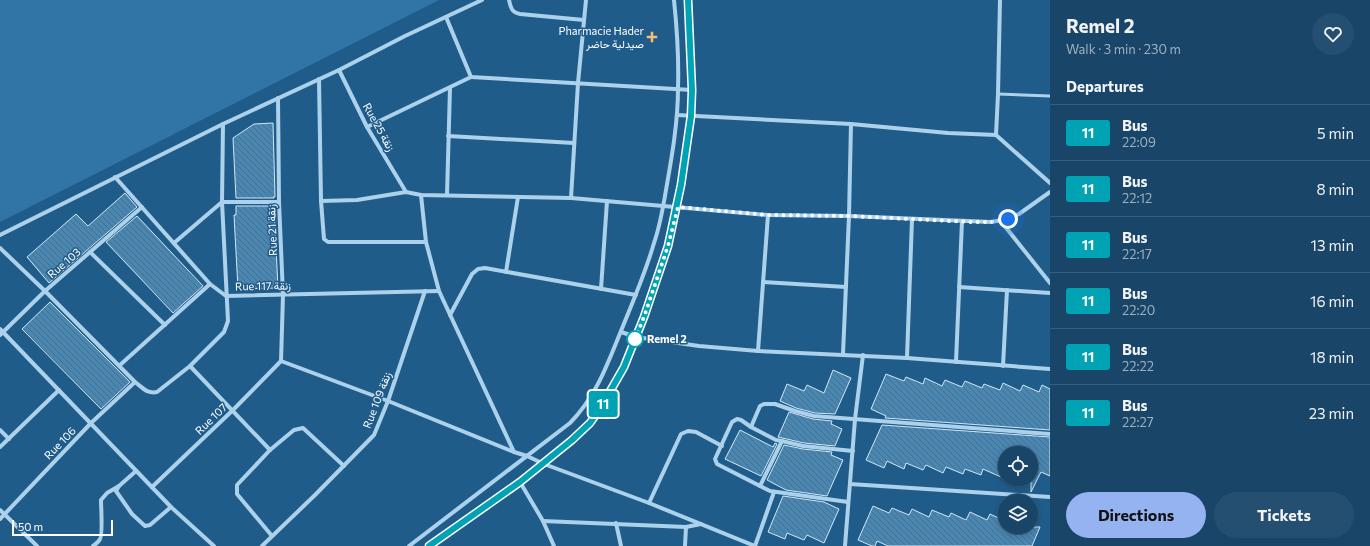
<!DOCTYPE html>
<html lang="en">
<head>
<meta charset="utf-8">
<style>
	body { margin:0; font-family:Commissioner,Vazirmatn,sans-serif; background:#254f71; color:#f1f3f6; height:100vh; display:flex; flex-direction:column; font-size:15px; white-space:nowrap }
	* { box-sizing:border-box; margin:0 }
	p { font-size:13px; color:#9fb1c0 }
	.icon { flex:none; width:22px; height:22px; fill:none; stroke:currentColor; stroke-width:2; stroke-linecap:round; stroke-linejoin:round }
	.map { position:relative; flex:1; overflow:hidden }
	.panel { display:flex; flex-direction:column; background:#184568; width:320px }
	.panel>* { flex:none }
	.badge { padding:0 8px; border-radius:3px; font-size:14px; line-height:26px }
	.buttons { position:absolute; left:998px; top:446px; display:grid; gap:8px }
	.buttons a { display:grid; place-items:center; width:40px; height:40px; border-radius:50%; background:#184568; box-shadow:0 2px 6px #0003,0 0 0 1px #365d7c; font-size:20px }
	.scale { position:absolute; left:12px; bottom:10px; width:101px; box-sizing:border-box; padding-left:4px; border:2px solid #fff; border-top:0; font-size:11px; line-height:14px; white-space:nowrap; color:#fff; -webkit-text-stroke:3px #205c8a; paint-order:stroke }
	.you { position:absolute; width:20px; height:20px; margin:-10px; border:3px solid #fff; border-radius:50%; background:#1a73e8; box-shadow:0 0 0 6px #1a73e833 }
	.map>.badge { position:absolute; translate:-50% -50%; box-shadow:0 0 0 2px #fff }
	h2 { padding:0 16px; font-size:15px; line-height:36px }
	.round { display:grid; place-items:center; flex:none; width:42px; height:42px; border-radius:21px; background:#254f71 }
	.head { display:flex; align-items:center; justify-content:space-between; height:68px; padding:0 16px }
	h1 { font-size:19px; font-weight:700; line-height:30px }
	.cta { display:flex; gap:8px; margin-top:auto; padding:8px 16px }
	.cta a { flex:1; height:46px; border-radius:24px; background:#95b2f1; color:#111; font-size:16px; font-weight:700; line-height:46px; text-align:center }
	.cta a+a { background:#254f71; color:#f1f3f6 }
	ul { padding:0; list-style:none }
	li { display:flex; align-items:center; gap:12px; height:56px; padding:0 16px; border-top:1px solid #365d7c }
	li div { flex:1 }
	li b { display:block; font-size:15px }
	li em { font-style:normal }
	li .badge { min-width:44px; font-weight:700; text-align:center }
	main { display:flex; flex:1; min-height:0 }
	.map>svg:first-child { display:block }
</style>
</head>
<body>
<main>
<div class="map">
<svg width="1050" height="546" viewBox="0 0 1050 546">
	<defs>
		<pattern id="building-back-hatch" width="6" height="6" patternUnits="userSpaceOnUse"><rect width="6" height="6" fill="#4986b2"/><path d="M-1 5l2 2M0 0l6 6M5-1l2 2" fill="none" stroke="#4a6f89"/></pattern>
	</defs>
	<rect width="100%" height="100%" fill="#205c8a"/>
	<path fill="#3175a6" d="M0,0H439L0,222Z"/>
	<g fill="url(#building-back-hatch)" stroke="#d1e8f8">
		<path d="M273,123L275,197H273L274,198H236L233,138L254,124Z"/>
		<path d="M125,193L137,207L49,283L27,257L76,214L88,226Z"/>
		<path d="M236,206H274L278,288L238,289L234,215H236Z"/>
		<path d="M137,216L203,286L173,313L106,242Z"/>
		<path d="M50,302L130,382L101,409L22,329Z"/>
		<path d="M833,370L851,378L835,414L815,413L796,408L780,401L787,384L804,391L807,385L824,393Z"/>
		<path d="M886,374L904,381L906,377L923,384L925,378L942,386L945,380L962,387L965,381L982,388L984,384L1000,390L1003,383L1020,391L1023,385L1039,392L1042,385L1050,389V430L885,418L886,416L871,409Z"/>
		<path d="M789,412L813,419L832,421L831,424L842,429L835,446L804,443L778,437Z"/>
		<path d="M882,425L1050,437V476L1041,472L1031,492V453H1005V467L1001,477L983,469L981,475L965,469L963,474L946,467L943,473L926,465L923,470L906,463L904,469L887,461L884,468L866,460Z"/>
		<path d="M740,430L773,447L775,443L777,444L761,476L725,459Z"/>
		<path d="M784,445L803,449L832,452L831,455L843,460L827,496L786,490L767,480Z"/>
		<path d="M783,496L824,502L839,509L824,543L807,535L804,540L787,533L785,539L768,532Z"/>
		<path d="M873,506L889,513L892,508L909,515L912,509L929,517L932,510L949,517L951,513L966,520L970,512L987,520L990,514L1005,521V527H1040L1032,546H888L877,541L875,546H872L858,540Z"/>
	</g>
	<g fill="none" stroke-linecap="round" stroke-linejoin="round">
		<path stroke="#acd1eb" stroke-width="3" d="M998,94L1050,96"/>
		<g stroke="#acd1eb" stroke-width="4">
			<path d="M509,0C511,8 511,12 520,14L584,20"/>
			<path d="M446,17L471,77L692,90"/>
			<path d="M339,70L367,127L406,192"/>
			<path d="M319,79L321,201L324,239L328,242H426"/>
			<path d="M278,98L279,202L283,295L281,361"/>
			<path d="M677,115L851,124L948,133L996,135L998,94L1000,0"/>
			<path d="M367,127L471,77"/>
			<path d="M996,135L1050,183"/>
			<path d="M448,136L574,143"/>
			<path d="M115,177L210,284L226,296L439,291"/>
			<path d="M421,195L426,242L439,291L514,452"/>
			<path d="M447,195L450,88"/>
			<path d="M571,198L578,83L586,0"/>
			<path d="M321,201L357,200L406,192L421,195L571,198L768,215L849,216L991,222L1008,219L1019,214L1050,192"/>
			<path d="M1000,220L1050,283"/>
			<path d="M0,235L223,124L339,70L405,36L482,0"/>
			<path d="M174,243L222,202H279"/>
			<path d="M0,248L45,291L135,382C143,388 147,394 157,392L190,366L224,332L228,321L222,202L223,124"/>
			<path d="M90,252L165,325"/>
			<path d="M506,272L518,197"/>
			<path d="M763,282L846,287"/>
			<path d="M959,287L1050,293"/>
			<path d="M601,289L607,201"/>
			<path d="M450,315L472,274L478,269L485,268L636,295"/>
			<path d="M0,329L171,507L214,546"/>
			<path d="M621,332L636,337L699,346L758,351L907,358L1050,369"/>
			<path d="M0,335L45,291L142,207"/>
			<path d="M758,351L768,215"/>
			<path d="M843,354L849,216L851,124"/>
			<path d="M907,358L912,219"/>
			<path d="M281,361L388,401L514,452L527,456L544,464L649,503L755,546"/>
			<path d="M956,362L962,221"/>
			<path d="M120,365L210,284"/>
			<path d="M190,366L270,450"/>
			<path d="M1003,366L1007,290"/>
			<path d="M751,427L760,406L764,404H775L795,411L814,416L1050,434"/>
			<path d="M0,430L9,439"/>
			<path d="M0,447L59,390"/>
			<path d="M136,471L119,486L116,491L132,514L145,526L150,525L171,507"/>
			<path d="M520,482L543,521L554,546"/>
			<path d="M850,484L1050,497"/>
			<path d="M760,486L782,441"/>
			<path d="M152,487L233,410L281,361"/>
			<path d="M848,502L770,491L717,464L715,459L732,422L737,419L741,420L751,427L776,440L782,441L803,446L853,451"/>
			<path d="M649,503L681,434L688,431L696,432L722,446"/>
			<path d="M0,510L37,546"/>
			<path d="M0,519L91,423L135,382"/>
			<path d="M543,521L686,527L701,524"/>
			<path d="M616,523L621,546"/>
			<path d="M272,536L237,494V485L270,450L294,430L303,428L344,466"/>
			<path d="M93,546C95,544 99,542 100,539C103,536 101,507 101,500L107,493L119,486"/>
			<path d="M262,546L315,495L374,435L388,401L425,291"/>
			<path d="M409,546L570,423C598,394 608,362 623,326C634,299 646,271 654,243C660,226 663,208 666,190C672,156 678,122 678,88C679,58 677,29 674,0"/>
			<path d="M429,546L520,482L572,440L590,423L600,409L624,367L644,317L668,246L681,185L691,116L692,90L688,0"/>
			<path d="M685,546L686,527"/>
			<path d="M755,546L774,492"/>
			<path d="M845,546L855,419L863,355"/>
		</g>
	</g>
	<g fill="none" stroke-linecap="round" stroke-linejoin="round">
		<g stroke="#fff" stroke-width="9">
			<path id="line" d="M429,546L520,482L572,440L590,423L600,409L624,367L644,317L668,246L681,185L691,116L692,90L688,0"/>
		</g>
		<use href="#line" stroke="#00a3b4" stroke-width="6"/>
		<path stroke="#fff" stroke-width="4" stroke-dasharray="0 7.2" d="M635,339L644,317L668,246L678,207L768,215L849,216L972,222H991L1008,219"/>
	</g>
	<path fill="#f9be6d" stroke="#205c8a" stroke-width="1.5" d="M650 31h4v4h4v4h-4v4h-4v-4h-4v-4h4z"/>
	<circle fill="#fff" stroke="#00a3b4" stroke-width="2" cx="635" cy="339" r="8"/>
	<g text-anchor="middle" stroke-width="3" stroke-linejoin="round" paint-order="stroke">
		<g font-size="11" fill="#fff" stroke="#205c8a" text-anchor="end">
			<text x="644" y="35">Pharmacie Hader<tspan x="644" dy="13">صيدلية حاضر</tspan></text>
		</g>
		<g font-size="11" fill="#fff" stroke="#205c8a">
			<text transform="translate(379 127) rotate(61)" y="4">Rue 25 زنقة</text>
			<text transform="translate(272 230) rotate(-92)" y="4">Rue 21 زنقة</text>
			<text transform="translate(64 263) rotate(-41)" y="4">Rue 103</text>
			<text transform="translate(263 286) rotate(-1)" y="4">Rue 117 زنقة</text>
			<text transform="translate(377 400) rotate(-69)" y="4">Rue 109 زنقة</text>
			<text transform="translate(211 419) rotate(-44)" y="4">Rue 107</text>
			<text transform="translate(60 443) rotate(-46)" y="4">Rue 106</text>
		</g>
		<g font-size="11" font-weight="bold" fill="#fff" stroke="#205c8a" text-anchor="start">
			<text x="647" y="343">Remel 2</text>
		</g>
	</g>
</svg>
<div class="buttons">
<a><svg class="icon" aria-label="locate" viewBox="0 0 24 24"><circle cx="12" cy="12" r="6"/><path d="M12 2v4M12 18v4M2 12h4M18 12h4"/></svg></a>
<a><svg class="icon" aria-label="layers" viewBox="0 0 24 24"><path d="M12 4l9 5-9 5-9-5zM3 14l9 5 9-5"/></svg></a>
</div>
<div class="scale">50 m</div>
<div class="you" style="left:1008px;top:219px"></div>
<b class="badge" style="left:603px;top:404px;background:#00a3b4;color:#fff">11</b>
</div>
<section class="panel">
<div class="head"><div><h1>Remel 2</h1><p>Walk · 3 min · 230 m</p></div><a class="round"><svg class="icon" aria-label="heart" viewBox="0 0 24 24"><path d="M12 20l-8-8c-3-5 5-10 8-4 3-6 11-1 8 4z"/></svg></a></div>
<h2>Departures</h2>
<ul>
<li><span class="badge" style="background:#00a3b4;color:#fff">11</span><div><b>Bus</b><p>22:09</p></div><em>5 min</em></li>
<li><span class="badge" style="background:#00a3b4;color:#fff">11</span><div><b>Bus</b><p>22:12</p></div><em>8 min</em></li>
<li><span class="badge" style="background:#00a3b4;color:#fff">11</span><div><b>Bus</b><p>22:17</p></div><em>13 min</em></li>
<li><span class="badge" style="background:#00a3b4;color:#fff">11</span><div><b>Bus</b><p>22:20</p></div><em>16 min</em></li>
<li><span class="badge" style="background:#00a3b4;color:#fff">11</span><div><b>Bus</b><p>22:22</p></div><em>18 min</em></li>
<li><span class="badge" style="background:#00a3b4;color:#fff">11</span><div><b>Bus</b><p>22:27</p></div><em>23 min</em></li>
</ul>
<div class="cta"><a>Directions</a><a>Tickets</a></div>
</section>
</main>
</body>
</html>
